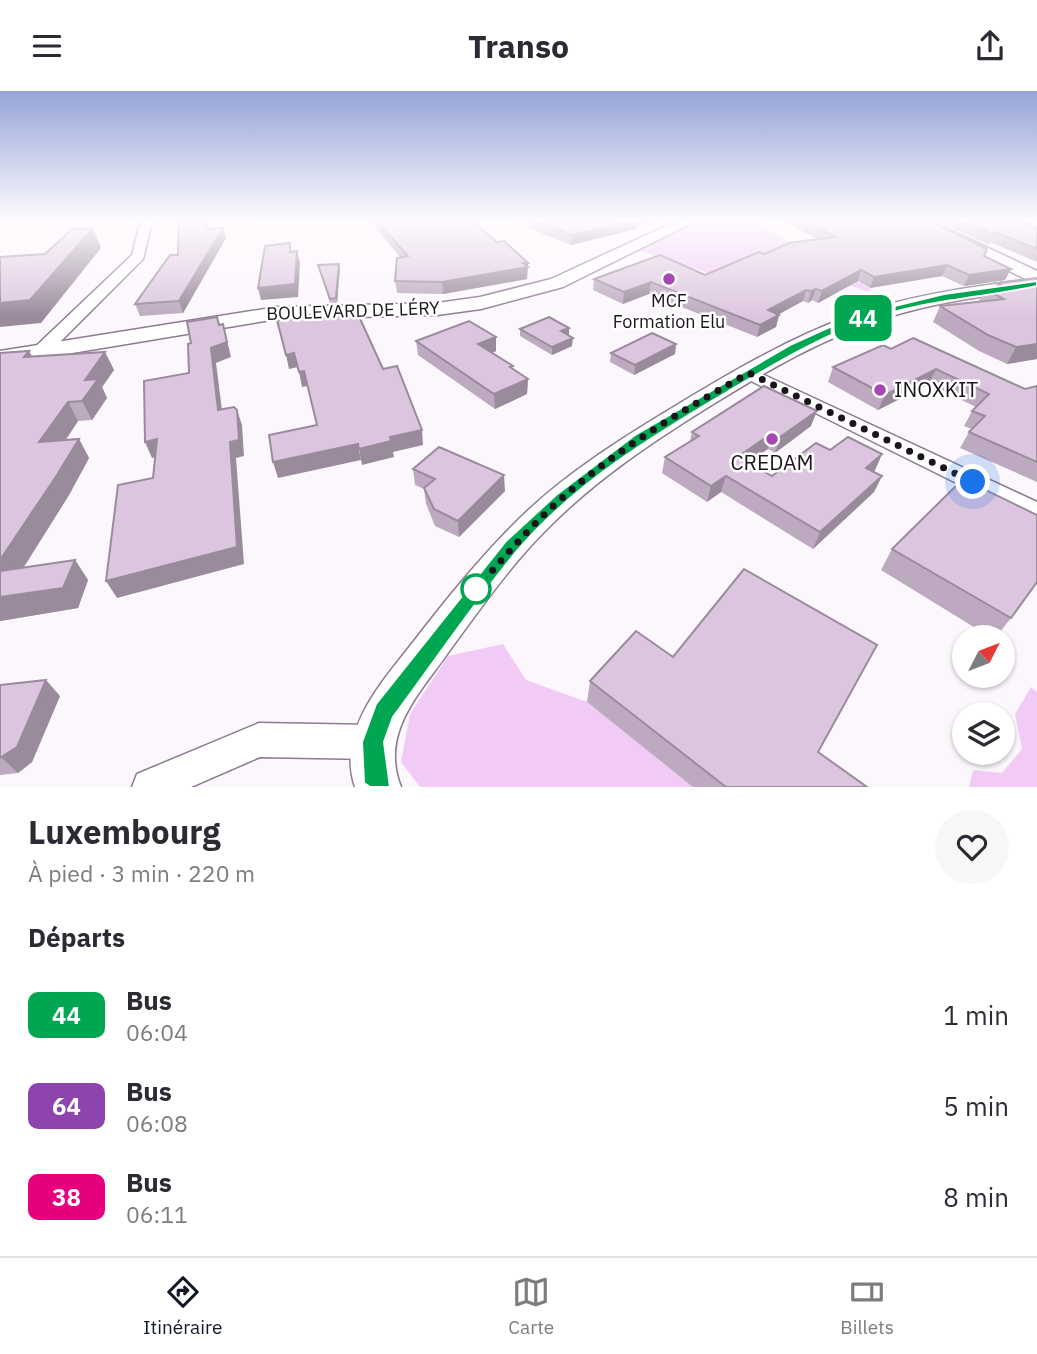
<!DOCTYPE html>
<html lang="fr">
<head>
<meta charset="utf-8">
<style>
	body { margin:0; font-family:"IBM Plex Sans",sans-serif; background:#f7f7f7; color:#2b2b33; height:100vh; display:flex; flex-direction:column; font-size:26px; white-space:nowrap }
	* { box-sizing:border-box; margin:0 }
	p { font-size:23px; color:#7c7c81 }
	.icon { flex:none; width:38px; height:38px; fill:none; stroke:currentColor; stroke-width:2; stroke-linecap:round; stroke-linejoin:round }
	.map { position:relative; height:696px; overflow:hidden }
	.drawer { display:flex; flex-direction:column; background:#fff; flex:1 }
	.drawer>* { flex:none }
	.badge { padding:0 14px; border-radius:10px; font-size:24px; line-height:46px }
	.needle { width:46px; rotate:48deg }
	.fabs { position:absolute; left:952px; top:534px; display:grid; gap:14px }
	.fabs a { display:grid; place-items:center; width:63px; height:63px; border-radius:50%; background:#fff; box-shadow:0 2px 5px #0004; font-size:35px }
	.you { position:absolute; width:35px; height:35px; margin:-18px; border:5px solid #fff; border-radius:50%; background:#1a73e8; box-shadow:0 0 0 10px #1a73e833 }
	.map>.badge { position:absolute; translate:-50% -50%; box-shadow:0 0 0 4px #fff }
	h2 { padding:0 28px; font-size:26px; line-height:63px }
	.round { display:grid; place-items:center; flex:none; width:74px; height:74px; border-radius:37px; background:#f7f7f7 }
	.summary { display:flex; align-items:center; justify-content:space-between; height:119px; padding:0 28px }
	h1 { font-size:33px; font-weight:700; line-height:52px }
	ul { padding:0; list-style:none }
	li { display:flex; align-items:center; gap:21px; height:91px; padding:0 28px }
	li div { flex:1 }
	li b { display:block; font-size:26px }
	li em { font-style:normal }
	li .badge { min-width:77px; font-weight:700; text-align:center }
	header { display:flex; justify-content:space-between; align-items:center; height:91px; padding:0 28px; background:#fff; font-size:32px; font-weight:700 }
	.tab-bar { display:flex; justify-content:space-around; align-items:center; height:98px; border-top:2px solid #e1e1e2; background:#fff; font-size:19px; color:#7c7c81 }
	.tab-bar a { display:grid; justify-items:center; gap:4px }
	.tab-bar .current { color:#111827 }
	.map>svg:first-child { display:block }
</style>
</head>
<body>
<header><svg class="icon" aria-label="menu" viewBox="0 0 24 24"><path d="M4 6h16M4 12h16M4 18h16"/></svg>Transo<svg class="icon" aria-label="share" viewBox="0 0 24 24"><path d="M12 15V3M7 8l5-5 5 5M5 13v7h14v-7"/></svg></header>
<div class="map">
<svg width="1037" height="696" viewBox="0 0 1037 696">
	<rect width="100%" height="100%" fill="#fcf7fd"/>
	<g fill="#f1caf6">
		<path d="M705,128H749L872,199L866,200L813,182L732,183L718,178L709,182L638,159Z"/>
		<path d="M503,553L526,589L587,611L694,696H420L401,671L410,623L448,565Z"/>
		<path d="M1031,596L1037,601V696H969L973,679L1002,682L1022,658L1015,623Z"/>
	</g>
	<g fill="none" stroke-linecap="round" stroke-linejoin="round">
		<g stroke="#8d7990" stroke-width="3">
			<g id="minor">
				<path d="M141,128H153L143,168L46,265H34L31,261L34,257L132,164Z"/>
				<path d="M749,277L1037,411V428L1009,418L743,286L740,282Z"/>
				<path d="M259,632L373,634L385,639L390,651L385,663L373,668L260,666L191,696H132L137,683Z"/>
			</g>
		</g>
		<g stroke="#8d7990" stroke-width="3">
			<g id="tertiary">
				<path d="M681,128H700L563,196L481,218L437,224L277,228L0,274V260L277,216L437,212L480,206L551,188Z"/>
				<path d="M908,128H927L1037,180V198C986,205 935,211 886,227C825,246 770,278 715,312C655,349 596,388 546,439C510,475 480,518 450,559C421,601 379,641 401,696H355C336,640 382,591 414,550C447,507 482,464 521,426C564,384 616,351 667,320C725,285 786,248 850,225C907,205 967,196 1027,189Z"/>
			</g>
		</g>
		<use href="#minor" fill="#fff" fill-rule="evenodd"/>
		<use href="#tertiary" fill="#fff" fill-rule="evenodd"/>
	</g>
	<g fill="#bdaac0">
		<path d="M179,128H207L208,137L226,147L183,222L140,225L135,213L178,164Z"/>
		<path d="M371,128L497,151L528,172L527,188L443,203L397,202L395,190L401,167L371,132Z"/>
		<path d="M529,128H660L637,134L636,138L571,154L529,137Z"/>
		<path d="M779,128H926L984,165L1005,189L964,195L942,185L870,197L858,190L818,212L812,209L808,212L803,210L778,223L779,224L776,236L757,246L649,203L623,213L593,199L594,188L705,184L765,163L818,148Z"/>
		<path d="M933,128H1015L1037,137V171L990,151L989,154Z"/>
		<path d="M339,173L340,177L337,212H330L318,174Z"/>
		<path d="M1037,187V268L1007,273L979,260L933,231L940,215L979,210L985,198L995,196L997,192Z"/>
		<path d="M520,238L569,244L572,255L552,264L520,245Z"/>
		<path d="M416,250L496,260L492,262L513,278L528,288L527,303L495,318L418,264Z"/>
		<path d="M676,253L675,263L634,284L610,271L611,262Z"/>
		<path d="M891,258L1025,298L1037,295V391L960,357L969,341L972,338L964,335L972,320L976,316L929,293L878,319L828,291L833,276Z"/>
		<path d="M29,260L32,266L105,261L114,279L102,296L107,307L92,329L78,330L66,349L79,348L89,367L69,404L24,476L75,469L88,489L78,517L0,530Z"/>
		<path d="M811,335L775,362L768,358L748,372L772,385L830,359L882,363L875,379L873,381L882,385L874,401L813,458L721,401L707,411L662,382L665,366L690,350L692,341Z"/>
		<path d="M413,378L505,400L459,446L435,435L426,413L424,398L415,394Z"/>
		<path d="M892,458L1011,527L996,546H990L881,479Z"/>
		<path d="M673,566L818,661L867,696H693L587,611L590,590Z"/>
		<path d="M0,594L60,605L32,671L18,682L0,684Z"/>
	</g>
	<g fill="#9a8b9c">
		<path d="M205,128H207L208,132L209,148L206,138Z"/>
		<path d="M263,128H283L263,130Z"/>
		<path d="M302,128H320L303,130Z"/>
		<path d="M631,128H660L637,134L636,138L571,154L572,144Z"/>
		<path d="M93,137L101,157L41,232L0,236V212Z"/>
		<path d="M223,137L226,147L183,222L179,210Z"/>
		<path d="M297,160L300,172L298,206L261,209L258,197Z"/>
		<path d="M528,172L527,188L443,203L442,191Z"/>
		<path d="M339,173L340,177L337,212L336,207Z"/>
		<path d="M947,174L942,185L870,197L874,186Z"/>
		<path d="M1011,178L1005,189L964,195L969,184Z"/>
		<path d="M861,179L858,190L818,212L822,200Z"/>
		<path d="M651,191L649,203L623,213L624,201Z"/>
		<path d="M816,198L812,209L808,212L811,200Z"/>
		<path d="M806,199L803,210L765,231L768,219Z"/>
		<path d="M779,224L776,236L757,246L760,234Z"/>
		<path d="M223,233L231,266L216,272L224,335L218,319L211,257Z"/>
		<path d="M569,237V244L561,240Z"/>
		<path d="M496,246V260L479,268L478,253Z"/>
		<path d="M573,247L572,255L552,264V256Z"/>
		<path d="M676,253L675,263L634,284L635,274Z"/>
		<path d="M1037,253V268L1007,273L1016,256Z"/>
		<path d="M29,260L39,278L24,266Z"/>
		<path d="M105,261L114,279L102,296L107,307L92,329L82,310L85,289Z"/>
		<path d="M294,262L298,276L289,278L286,264Z"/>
		<path d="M936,278L929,293L878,319L885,304Z"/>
		<path d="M304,280L308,295L302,296L299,281Z"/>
		<path d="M528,288L527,303L495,318L494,303Z"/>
		<path d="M68,311L78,330L51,370L39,351Z"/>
		<path d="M237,319L242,334L244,365L236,367L244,473L117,507L106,490L230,351Z"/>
		<path d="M817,320L811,335L775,362L780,346Z"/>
		<path d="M422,339L423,354L393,361L394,366L362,374L359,358L390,346Z"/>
		<path d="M772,342L768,358L733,382L738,366Z"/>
		<path d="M79,348L89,367L69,404L8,501L0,491V469Z"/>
		<path d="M157,348L164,364L152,367L145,351Z"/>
		<path d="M358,353L361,369L278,387L273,371Z"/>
		<path d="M882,363L875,379L859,393L866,377Z"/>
		<path d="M504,384L505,400L459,446L458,430Z"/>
		<path d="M726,385L721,401L707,411L711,395Z"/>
		<path d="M882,385L874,401L813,458L820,441Z"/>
		<path d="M75,469L88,489L78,517L0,530V506Z"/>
		<path d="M46,589L60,605L32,671L18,682L2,667Z"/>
	</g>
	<g fill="#dcc6df" stroke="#9a8b9c" stroke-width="2">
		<path d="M179,128H205L206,138L223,137L179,210L135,213L170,164H178Z"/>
		<path d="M375,128H469L497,151L504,150L528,172H523L528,176L442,191L395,190L397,167L408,165Z"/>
		<path d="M530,128H636L637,129L572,144Z"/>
		<path d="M801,128H926L987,158L984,165L1011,178L969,184L947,174L874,186L861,179L822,200L816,198L811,200L806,199L768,219L779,224L760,234L651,191L624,201L594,188L660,164L705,184L759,161L765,163L789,152L836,146Z"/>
		<path d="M958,128H1015L1037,137V158L995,141L994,144Z"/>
		<path d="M93,137L30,209L0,212V166L45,163L72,138Z"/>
		<path d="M290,152V161L297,160L295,193L258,197L265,155Z"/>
		<path d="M339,173L336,207L330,208L318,174Z"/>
		<path d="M1037,187V253L1016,256L988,244L940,215L1004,208L985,198L1004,195L997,192Z"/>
		<path d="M357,221L383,278L397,275L422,339L390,346L391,350L359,358L358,353L273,371L269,344L317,334L304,280L299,281L294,262L286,264L277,229L310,224L311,229Z"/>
		<path d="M217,226L219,234L223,233L227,251L211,257L218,319L234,316L237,319L239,349L230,351L237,456L106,490L118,394L153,387L157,348L145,351L144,290L189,282L188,253L191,252L187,231Z"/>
		<path d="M549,226L569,237L561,240L573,247L552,256L520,238Z"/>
		<path d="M469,230L496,246L478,253L513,275L510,276L528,288L494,303L416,250Z"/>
		<path d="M652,242L676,253L635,274L611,262Z"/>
		<path d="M913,247L1025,298L1037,295V371L969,341L985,325L972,320L989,303L936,278L885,304L833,276L883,254L891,258Z"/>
		<path d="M29,260L24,266L105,261L85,289L98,288L82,310L68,311L39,351L79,348L57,384L0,469V262Z"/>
		<path d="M764,295L817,320L780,346L772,342L738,366L772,385L816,352L830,359L848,346L882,363L866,377L882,385L820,441L726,385L711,395L665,366L699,345L692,341Z"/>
		<path d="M439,356L504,384L458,430L434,418L424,397L435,388L413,378Z"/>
		<path d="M963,388L1037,424V491L1011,527L892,458Z"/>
		<path d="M75,469L63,497L0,506V480Z"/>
		<path d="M744,478L877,554L818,661L867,696H726L590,590L636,540L673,566Z"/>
		<path d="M46,589L17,656L0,667V594Z"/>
	</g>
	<linearGradient id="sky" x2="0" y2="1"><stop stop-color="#95a4d8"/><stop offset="0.57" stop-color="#fefbfe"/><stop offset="1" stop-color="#fefbfe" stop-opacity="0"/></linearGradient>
	<rect width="1037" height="226" fill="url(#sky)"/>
	<path fill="#00a651" stroke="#fff" stroke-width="2" d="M1037,190V195C988,206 935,208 884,224C827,241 778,271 727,301C652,345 574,393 517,460C473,513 434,571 393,626L384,651L390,696H370L364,692L362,651L376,613L506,450L556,404L635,344L792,253L832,235L878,219L944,203Z"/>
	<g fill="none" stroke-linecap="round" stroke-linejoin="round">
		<path stroke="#1b141c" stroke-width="7" stroke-dasharray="0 12.6" d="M476,498C503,468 529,436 561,408C617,358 683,319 749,282L973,391"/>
	</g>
	<g fill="#a548b2" stroke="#fff" stroke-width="2.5">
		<circle cx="669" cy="188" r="7"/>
		<circle cx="880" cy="299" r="7"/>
		<circle cx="772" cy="348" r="7"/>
	</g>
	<circle fill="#fff" stroke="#00a651" stroke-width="3.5" cx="476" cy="498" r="14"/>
	<g text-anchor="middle" stroke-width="5" stroke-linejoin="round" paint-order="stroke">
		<g font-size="18" fill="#1b141c" stroke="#fff">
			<text x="669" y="216">MCF<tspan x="669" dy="21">Formation Elu</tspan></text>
		</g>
		<g font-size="18" fill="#1b141c" stroke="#fff">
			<text transform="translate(353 220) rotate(-2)" y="6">BOULEVARD DE LÉRY</text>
		</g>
		<g font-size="21" fill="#1b141c" stroke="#fff" text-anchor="start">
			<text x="894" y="306">INOXKIT</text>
			<text x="772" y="379" text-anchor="middle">CREDAM</text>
		</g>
	</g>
</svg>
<div class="fabs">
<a><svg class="needle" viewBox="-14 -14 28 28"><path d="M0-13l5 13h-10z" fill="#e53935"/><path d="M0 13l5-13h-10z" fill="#7c7c81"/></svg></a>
<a><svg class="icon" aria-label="layers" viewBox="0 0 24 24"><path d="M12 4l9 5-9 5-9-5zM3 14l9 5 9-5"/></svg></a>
</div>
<div class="you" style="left:973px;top:391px"></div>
<b class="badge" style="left:863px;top:227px;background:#00a651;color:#fff">44</b>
</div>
<section class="drawer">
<div class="summary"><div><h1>Luxembourg</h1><p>À pied · 3 min · 220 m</p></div><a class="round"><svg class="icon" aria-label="heart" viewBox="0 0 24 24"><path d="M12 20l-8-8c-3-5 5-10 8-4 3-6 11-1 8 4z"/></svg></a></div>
<h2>Départs</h2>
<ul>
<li><span class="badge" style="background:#00a651;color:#fff">44</span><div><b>Bus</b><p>06:04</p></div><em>1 min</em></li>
<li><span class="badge" style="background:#8e44ad;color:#fff">64</span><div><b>Bus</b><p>06:08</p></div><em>5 min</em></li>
<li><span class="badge" style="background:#e6007e;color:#fff">38</span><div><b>Bus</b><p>06:11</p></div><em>8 min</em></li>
</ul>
</section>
<nav class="tab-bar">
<a class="current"><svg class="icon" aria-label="directions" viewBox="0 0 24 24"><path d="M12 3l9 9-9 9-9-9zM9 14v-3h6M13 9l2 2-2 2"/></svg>Itinéraire</a>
<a><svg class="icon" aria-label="map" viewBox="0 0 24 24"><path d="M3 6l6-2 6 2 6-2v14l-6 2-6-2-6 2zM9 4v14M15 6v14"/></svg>Carte</a>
<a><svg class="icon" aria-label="tickets" viewBox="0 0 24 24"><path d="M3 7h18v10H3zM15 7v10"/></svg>Billets</a>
</nav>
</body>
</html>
